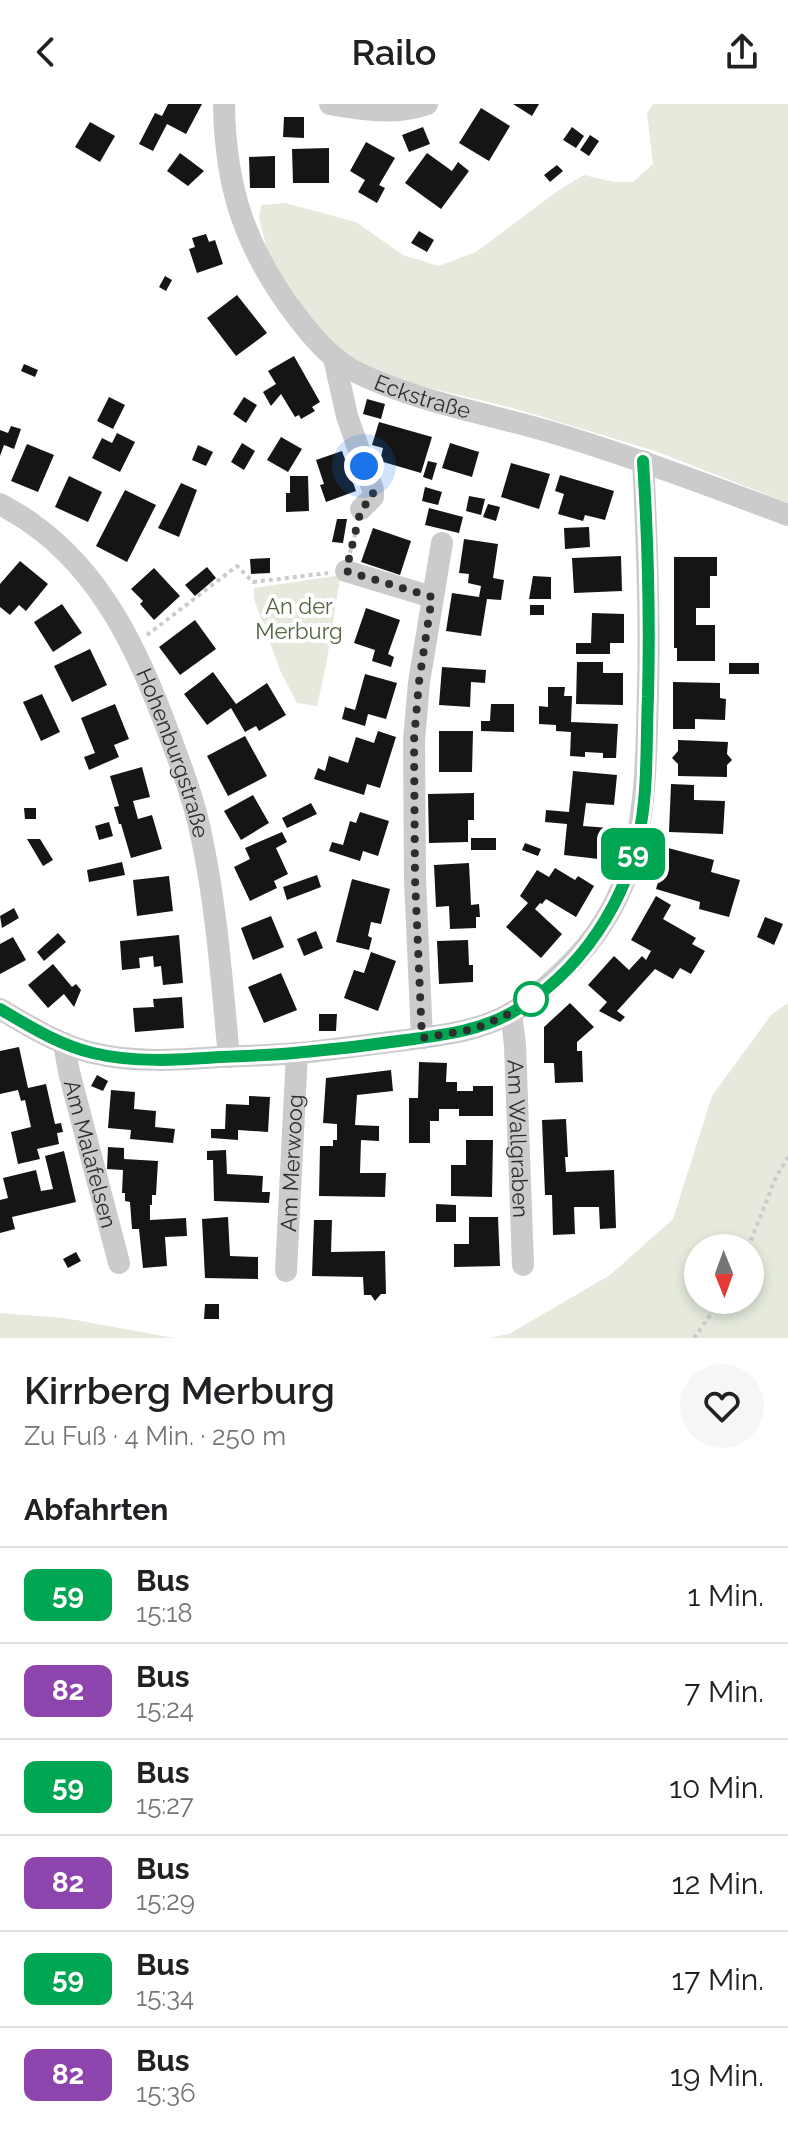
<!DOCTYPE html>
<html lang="de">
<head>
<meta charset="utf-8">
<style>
	body { margin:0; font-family:Raleway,sans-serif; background:#f6f6f6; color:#202124; height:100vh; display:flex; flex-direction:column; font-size:30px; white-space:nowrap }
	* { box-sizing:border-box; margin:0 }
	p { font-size:26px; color:#757577 }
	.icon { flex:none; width:44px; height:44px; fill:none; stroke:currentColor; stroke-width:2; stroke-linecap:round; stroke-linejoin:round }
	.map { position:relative; height:1234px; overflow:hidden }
	.side { display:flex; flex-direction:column; background:#fff; flex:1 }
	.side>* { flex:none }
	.badge { padding:0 16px; border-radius:12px; font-size:28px; line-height:52px }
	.needle { width:52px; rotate:179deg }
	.fabs { position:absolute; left:684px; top:1130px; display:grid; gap:16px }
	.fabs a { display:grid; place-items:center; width:80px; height:80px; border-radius:50%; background:#fff; box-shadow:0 4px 12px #0003; font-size:40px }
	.you { position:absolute; width:40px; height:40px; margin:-20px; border:6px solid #fff; border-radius:50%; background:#1a73e8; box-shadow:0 0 0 12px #1a73e833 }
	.map>.badge { position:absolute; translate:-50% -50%; box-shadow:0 0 0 4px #fff }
	h2 { padding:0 24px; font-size:30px; line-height:72px }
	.round { display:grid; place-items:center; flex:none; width:84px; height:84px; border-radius:42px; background:#f6f6f6 }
	.head { display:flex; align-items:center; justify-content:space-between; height:136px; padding:0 24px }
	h1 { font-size:38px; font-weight:600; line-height:60px }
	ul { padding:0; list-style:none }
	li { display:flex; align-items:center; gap:24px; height:96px; padding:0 24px; border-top:2px solid #e0e0e0 }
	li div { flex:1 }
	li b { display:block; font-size:30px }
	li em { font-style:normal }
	li .badge { min-width:88px; font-weight:700; text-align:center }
	header { display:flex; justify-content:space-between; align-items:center; height:104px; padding:0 24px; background:#fff; font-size:36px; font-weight:600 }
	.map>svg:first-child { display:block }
</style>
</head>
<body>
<header><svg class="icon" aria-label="back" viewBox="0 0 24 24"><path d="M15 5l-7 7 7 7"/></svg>Railo<svg class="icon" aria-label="share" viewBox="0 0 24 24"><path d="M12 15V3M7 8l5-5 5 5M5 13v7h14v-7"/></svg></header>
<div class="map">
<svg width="788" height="1234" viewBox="0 0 788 1234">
	<rect width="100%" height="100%" fill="#fff"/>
	<g fill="#e5eadd" fill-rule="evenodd">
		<path d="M653,0H788V399L655,347L513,304L383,273L337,245L286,190L267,145L259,113L261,101L285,99L356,118L403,151L439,162L476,148L556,88L584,71L614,78H633L653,60L647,9Z"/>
		<path d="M335,472L340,474L326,561L317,602L297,599L280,566L254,495V484Z"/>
		<path d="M788,899V1234H489L509,1230L610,1171L673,1115L712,992L771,911ZM698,1144H750V1196H698Z"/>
		<path d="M0,1209L65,1214L174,1234H0Z"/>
	</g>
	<g fill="#151515">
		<path d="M168,0H202L186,30L167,20L153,47L139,40L155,9L162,12Z"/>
		<path d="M513,0H539L532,12Z"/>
		<path d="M481,4L510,22L489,57L459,39Z"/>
		<path d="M284,13H304V34L283,33Z"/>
		<path d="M90,18L115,32L100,58L75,43Z"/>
		<path d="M423,23L430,40L409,48L402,31Z"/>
		<path d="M572,23L584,32L576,44L563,36Z"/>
		<path d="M590,31L599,37L589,52L580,46Z"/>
		<path d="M366,38L395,54L379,81L385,84L377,99L358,88L365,76L350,67Z"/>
		<path d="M329,44V79H293L292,45Z"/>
		<path d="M180,49L204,67L188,82L167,67Z"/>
		<path d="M427,49L452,67L458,58L469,67L441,105L405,79Z"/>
		<path d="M275,52V84H250L249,53Z"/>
		<path d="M557,61L563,67L550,78L544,71Z"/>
		<path d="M419,127L434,136L427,148L411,139Z"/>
		<path d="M206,130L209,138L215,136L223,160L197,169L189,145L195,143L192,134Z"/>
		<path d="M165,172L172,176L166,187L159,183Z"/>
		<path d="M237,191L267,229L236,252L207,214Z"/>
		<path d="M294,252L320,298L312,303L315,307L301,315L299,311L295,313L281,290L271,302L263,288L276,280L268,267Z"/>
		<path d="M24,260L38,266L35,273L21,267Z"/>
		<path d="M109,293L125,301L113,325L97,317Z"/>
		<path d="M244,293L257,301L246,319L233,310Z"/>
		<path d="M367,295L385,300L381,315L363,310Z"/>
		<path d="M379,318L432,333L421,369L380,357L383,344L372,341Z"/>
		<path d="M11,322L21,325L14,345L4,341L0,352V326L8,329Z"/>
		<path d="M117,329L135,338L120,368L92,354L102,334L112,339Z"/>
		<path d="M281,333L302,345L288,368L267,356Z"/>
		<path d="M242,339L255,347L244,366L231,358Z"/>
		<path d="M450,339L479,348L472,373L442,364Z"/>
		<path d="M27,340L54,351L38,388L11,377Z"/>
		<path d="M198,341L213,348L206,362L192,356Z"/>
		<path d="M342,347L356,387L326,398L320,381L324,380L316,356Z"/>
		<path d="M428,357L437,359L432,376L423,373Z"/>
		<path d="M511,359L550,370L539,405L501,393Z"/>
		<path d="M560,371L614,387L605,416L585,411L583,417L558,410L564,390L555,387Z"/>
		<path d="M69,372L102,388L88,418L55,403Z"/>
		<path d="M290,372H308L309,407L286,408V389H290Z"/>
		<path d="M181,379L197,386L179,433L158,424Z"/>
		<path d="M425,383L442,388L438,401L422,397Z"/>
		<path d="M125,386L156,401L127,458L96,442Z"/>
		<path d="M469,392L485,395L481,411L466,407Z"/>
		<path d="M488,400L500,403L496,417L483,413Z"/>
		<path d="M429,404L463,413L459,429L425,421Z"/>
		<path d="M337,415H347L343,439L332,438Z"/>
		<path d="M589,423L590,443L565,445L564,424Z"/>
		<path d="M373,424L411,437L400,471L361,458Z"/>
		<path d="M464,435L498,440L493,474L504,476L501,496L487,495L481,532L446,527L452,489L479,493L481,482L468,479L469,470L459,469Z"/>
		<path d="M621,452L622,487L574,489L572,454Z"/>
		<path d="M674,453H717V472H710V504H696V521H715V557H677V544H674Z"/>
		<path d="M270,454V469L251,470L250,455Z"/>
		<path d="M20,457L48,480L26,507L19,501L10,511L0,503V480Z"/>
		<path d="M207,463L216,474L195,492L185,481Z"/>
		<path d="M154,464L180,492L154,516L140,500L143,497L131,485Z"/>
		<path d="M533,472L551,473V495H529Z"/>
		<path d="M62,500L82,529L53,548L34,518Z"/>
		<rect x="530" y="501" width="14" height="10"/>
		<path d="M366,504L400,516L388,550L394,553L391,563L372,557L375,546L354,539Z"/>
		<path d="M592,509L624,510V539H610V550H576V539H591Z"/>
		<path d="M195,516L216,545L180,571L159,543Z"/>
		<path d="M90,545L107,581L72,598L54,562Z"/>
		<path d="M577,558H603V569H623V601L576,600Z"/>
		<rect x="729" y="559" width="30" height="11"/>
		<path d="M442,563L486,566L485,579L471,578L470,603L439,601Z"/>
		<path d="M213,568L236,600L267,579L286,611L259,627L256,622L245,628L231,604L207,621L184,590Z"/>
		<path d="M365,570L397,579L386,615L368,610L365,622L342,615L345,603L355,606Z"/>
		<path d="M673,578L720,579V594L726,595L725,616L695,615V625H673Z"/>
		<path d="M548,583H565L564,592H572L571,618L618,620L616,654H603V649L585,648V653L570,652L571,628L556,627V621L539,620V602L548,603Z"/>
		<path d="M42,590L60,628L41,637L23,598Z"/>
		<path d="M115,600L129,635L114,641L119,653L89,666L84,653L95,649L81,614Z"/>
		<path d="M491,600H514V628L481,627V617H490Z"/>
		<path d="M378,627L396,633L380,684L367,680L364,691L314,675L318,664L325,667L329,652L348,659L356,633L374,639Z"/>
		<path d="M439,627H473L472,668H439Z"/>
		<path d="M245,632L267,672L228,692L207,652Z"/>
		<path d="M678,636L728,638L727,650L732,656L727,661V673L678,672V660L672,654L678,647Z"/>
		<path d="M142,663L150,693L133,697L138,715L152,711L162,745L131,754L121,720H119L114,703L119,702L110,672Z"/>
		<path d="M573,667L617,671L614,701L586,699L583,722L610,724L607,756L564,751L567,720L545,718L546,706L569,708Z"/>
		<path d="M671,680L694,681V696L725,697L723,730L669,728Z"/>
		<path d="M474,689V716H468V738L429,739L428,690Z"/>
		<path d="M253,691L269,719L241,736L224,707Z"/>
		<path d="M311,699L317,710L287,724L282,714Z"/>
		<path d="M24,704H36V715H25Z"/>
		<path d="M360,708L389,717L378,752L363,747L360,757L329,747L332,738L343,741L350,717L356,719Z"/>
		<path d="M109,718L113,732L99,736L95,722Z"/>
		<path d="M282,728L287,738L276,744L288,770L274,777L277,784L250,797L234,763L250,755L245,744Z"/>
		<rect x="471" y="734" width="25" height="12"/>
		<path d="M27,735H40L53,756L43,762Z"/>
		<path d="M525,739L541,745L538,752L522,746Z"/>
		<path d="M668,744L714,756L711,768L740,776L729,813L699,805L700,798L656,785Z"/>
		<path d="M122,758L125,771L89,778L87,766Z"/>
		<path d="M469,759L471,801L479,800L480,813H476V824L450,825L449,802L436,803L434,761Z"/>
		<path d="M555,764L575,776L578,772L594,782L576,813L546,795L542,800L540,799L535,805L562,830L541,854L506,823L528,799L520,792L537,766L549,773Z"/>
		<path d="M317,771L321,783L287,796L283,783Z"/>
		<path d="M169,772L173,807L137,812L133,776Z"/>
		<path d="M352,775L390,785L381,820L371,818L368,832L372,834L369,846L336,838Z"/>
		<path d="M656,792L671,801L663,815L696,834L692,840L705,847L691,870L680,864L673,875L655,865L617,907L625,913L620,918L599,907L607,898L588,881L614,852L629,866L642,852L646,856L651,847L631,836Z"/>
		<path d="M14,804L19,814L2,824L0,812Z"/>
		<path d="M271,812L284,843L253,856L241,824Z"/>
		<path d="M765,813L783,820L774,841L757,833Z"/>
		<path d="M316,827L323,844L304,852L297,835Z"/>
		<path d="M58,829L66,838L44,857L37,848Z"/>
		<path d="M179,831L183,879L163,881L161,862L154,863L153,852L139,854L140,864L122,866L120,837Z"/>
		<path d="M13,833L26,856L0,870V840Z"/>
		<path d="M468,836L469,861H473V878L439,880L437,837Z"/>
		<path d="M371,848L396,857L378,907L344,894L354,866L364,869Z"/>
		<path d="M53,860L72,883L76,880L81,886L74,903L64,890L48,904L28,881Z"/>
		<path d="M281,869L297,906L264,919L248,883Z"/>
		<path d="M182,893L184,924L135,928L133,904L154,903L153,895Z"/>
		<path d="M570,899L594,923L577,938V947H582L583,978L555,979L554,959H544V923Z"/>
		<path d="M319,910H337L336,927H319Z"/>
		<path d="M19,943L28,984L46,980L55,1020L61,1019L63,1028L57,1029L59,1040L37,1045L40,1055L18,1060L11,1028L31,1023L25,996L21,997L18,986L0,990V947Z"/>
		<path d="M419,958L447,959L446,978H457V987H473V982H493V1012H459V1005H439V1017H430V1039H409V994H418Z"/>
		<path d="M391,966L393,987L357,991L355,1021L379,1022V1037L361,1036L360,1069H386L385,1093L319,1092L320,1042H333V1036H337V1020L323,1019L326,974Z"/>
		<path d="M97,971L108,977L103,987L91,982Z"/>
		<path d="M111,986L135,988L134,1005L156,1007L155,1023L175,1025L173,1039L130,1035L131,1026L108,1024Z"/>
		<path d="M249,992L270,993L268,1028L238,1026V1036L211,1034V1025H225L226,1000L249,1001Z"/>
		<path d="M566,1015L568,1053H565L566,1068L614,1066L616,1124L600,1125L599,1103H574L575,1130L553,1131L552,1091H545L542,1016Z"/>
		<path d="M466,1036H493L492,1093L451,1092V1061H466Z"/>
		<path d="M108,1043L124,1044V1055L158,1057L156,1091H152V1101H150V1116L186,1114L187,1132L165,1133L167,1162L143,1164L139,1125H132L130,1098L125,1097V1089H122L123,1066L107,1065Z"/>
		<path d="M226,1046L227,1070L263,1072L262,1088H270L269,1099L214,1097L213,1056H207V1047Z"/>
		<path d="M64,1047L76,1098L12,1113L15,1125L0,1129V1096L8,1094L3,1074L36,1066L41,1087L53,1085L45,1052Z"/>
		<path d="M436,1100L456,1101V1118H436Z"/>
		<path d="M228,1113L230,1152L258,1153V1175L205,1174L202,1115Z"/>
		<path d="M469,1113H498L500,1162L454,1163V1140H469Z"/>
		<path d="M314,1116H332L331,1148L385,1147L386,1190H381L375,1197L371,1191H364L363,1173L312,1172Z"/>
		<path d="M76,1148L81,1157L68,1164L63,1155Z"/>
		<path d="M205,1200H219V1215H204Z"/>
	</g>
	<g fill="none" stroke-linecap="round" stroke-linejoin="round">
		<g stroke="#cbcbcb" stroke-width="4" stroke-dasharray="4 4" stroke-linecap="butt">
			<path d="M350,449L357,423"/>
			<path d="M147,531L237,462L253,478L328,469"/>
			<path d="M748,1144L776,1073L788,1053"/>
			<path d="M694,1234L721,1196"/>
		</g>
		<g stroke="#cbcbcb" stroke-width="22">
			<path id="s1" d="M224,0C225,85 246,146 298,214C315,236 334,258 360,270C419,298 485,309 547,327C628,351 708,381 788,411"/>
			<path d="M330,0C362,6 395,11 427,0"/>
			<path d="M334,254L347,312L373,386V393L361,405"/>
			<path id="s2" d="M0,400C10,406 22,412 31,419C103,469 140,551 169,630C182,664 195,699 202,735C217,807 222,880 229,953"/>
			<path d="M346,467L432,493"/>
			<path d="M0,905C29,922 59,941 93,949C134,959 177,956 219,953C250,952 280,951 310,948C342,944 374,940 406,936C442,931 480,927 511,909C530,898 547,882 563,867C648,788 645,694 648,587C650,510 647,434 643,357"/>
			<path id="s3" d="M511,909L515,941L523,1161"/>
			<path d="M422,934L415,775L414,636L419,578L442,439"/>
			<path id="s4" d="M64,939L69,968L119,1159"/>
			<path id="s5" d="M286,1167L297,949"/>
		</g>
	</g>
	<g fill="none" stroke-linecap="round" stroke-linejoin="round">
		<g stroke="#fff" stroke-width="18">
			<path id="line" d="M0,905C29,922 59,941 93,949C134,959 177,956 219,953C248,952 276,951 304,948C338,945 372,941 406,936C442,931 479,927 511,909C580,870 628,797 641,720C648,679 646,635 648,593C650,514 648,436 643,357"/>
		</g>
		<use href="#line" stroke="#00a651" stroke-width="12"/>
		<path stroke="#2e2e2e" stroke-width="8" stroke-dasharray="0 14.4" d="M364,362L373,386V393L361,405L346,467L432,493L419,578L414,636L415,775L422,934L474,925L511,909L531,895"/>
	</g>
	<circle fill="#fff" stroke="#00a651" stroke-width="4" cx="531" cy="895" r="16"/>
	<g text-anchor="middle" stroke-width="8" stroke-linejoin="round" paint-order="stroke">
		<g font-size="22" fill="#2e2e2e" stroke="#fff">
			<text dy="8" stroke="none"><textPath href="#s1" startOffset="382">Eckstraße</textPath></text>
			<text dy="8" stroke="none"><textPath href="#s2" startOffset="312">Hohenburgstraße</textPath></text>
			<text dy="8" stroke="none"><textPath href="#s3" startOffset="126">Am Wallgraben</textPath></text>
			<text dy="8" stroke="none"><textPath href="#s4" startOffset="114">Am Malafelsen</textPath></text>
			<text dy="8" stroke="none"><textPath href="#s5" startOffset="108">Am Merwoog</textPath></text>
		</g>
		<g font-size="22" fill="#556540" stroke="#fff">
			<text x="299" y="510">An der<tspan x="299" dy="25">Merburg</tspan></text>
		</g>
	</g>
</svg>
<div class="fabs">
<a><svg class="needle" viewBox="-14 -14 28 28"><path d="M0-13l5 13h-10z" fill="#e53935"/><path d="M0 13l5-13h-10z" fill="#757577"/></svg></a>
</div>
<div class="you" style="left:364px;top:362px"></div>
<b class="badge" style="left:633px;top:750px;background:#00a651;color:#fff">59</b>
</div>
<section class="side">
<div class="head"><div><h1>Kirrberg Merburg</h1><p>Zu Fuß · 4 Min. · 250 m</p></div><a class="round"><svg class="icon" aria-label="heart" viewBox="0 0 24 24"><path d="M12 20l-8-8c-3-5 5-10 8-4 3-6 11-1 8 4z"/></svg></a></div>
<h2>Abfahrten</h2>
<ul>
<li><span class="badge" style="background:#00a651;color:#fff">59</span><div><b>Bus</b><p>15:18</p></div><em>1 Min.</em></li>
<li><span class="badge" style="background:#8e44ad;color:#fff">82</span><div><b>Bus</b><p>15:24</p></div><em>7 Min.</em></li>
<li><span class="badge" style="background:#00a651;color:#fff">59</span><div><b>Bus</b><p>15:27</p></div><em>10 Min.</em></li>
<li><span class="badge" style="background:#8e44ad;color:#fff">82</span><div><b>Bus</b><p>15:29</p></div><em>12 Min.</em></li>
<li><span class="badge" style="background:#00a651;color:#fff">59</span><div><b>Bus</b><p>15:34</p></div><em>17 Min.</em></li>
<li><span class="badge" style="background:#8e44ad;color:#fff">82</span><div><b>Bus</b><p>15:36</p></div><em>19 Min.</em></li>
</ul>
</section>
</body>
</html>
